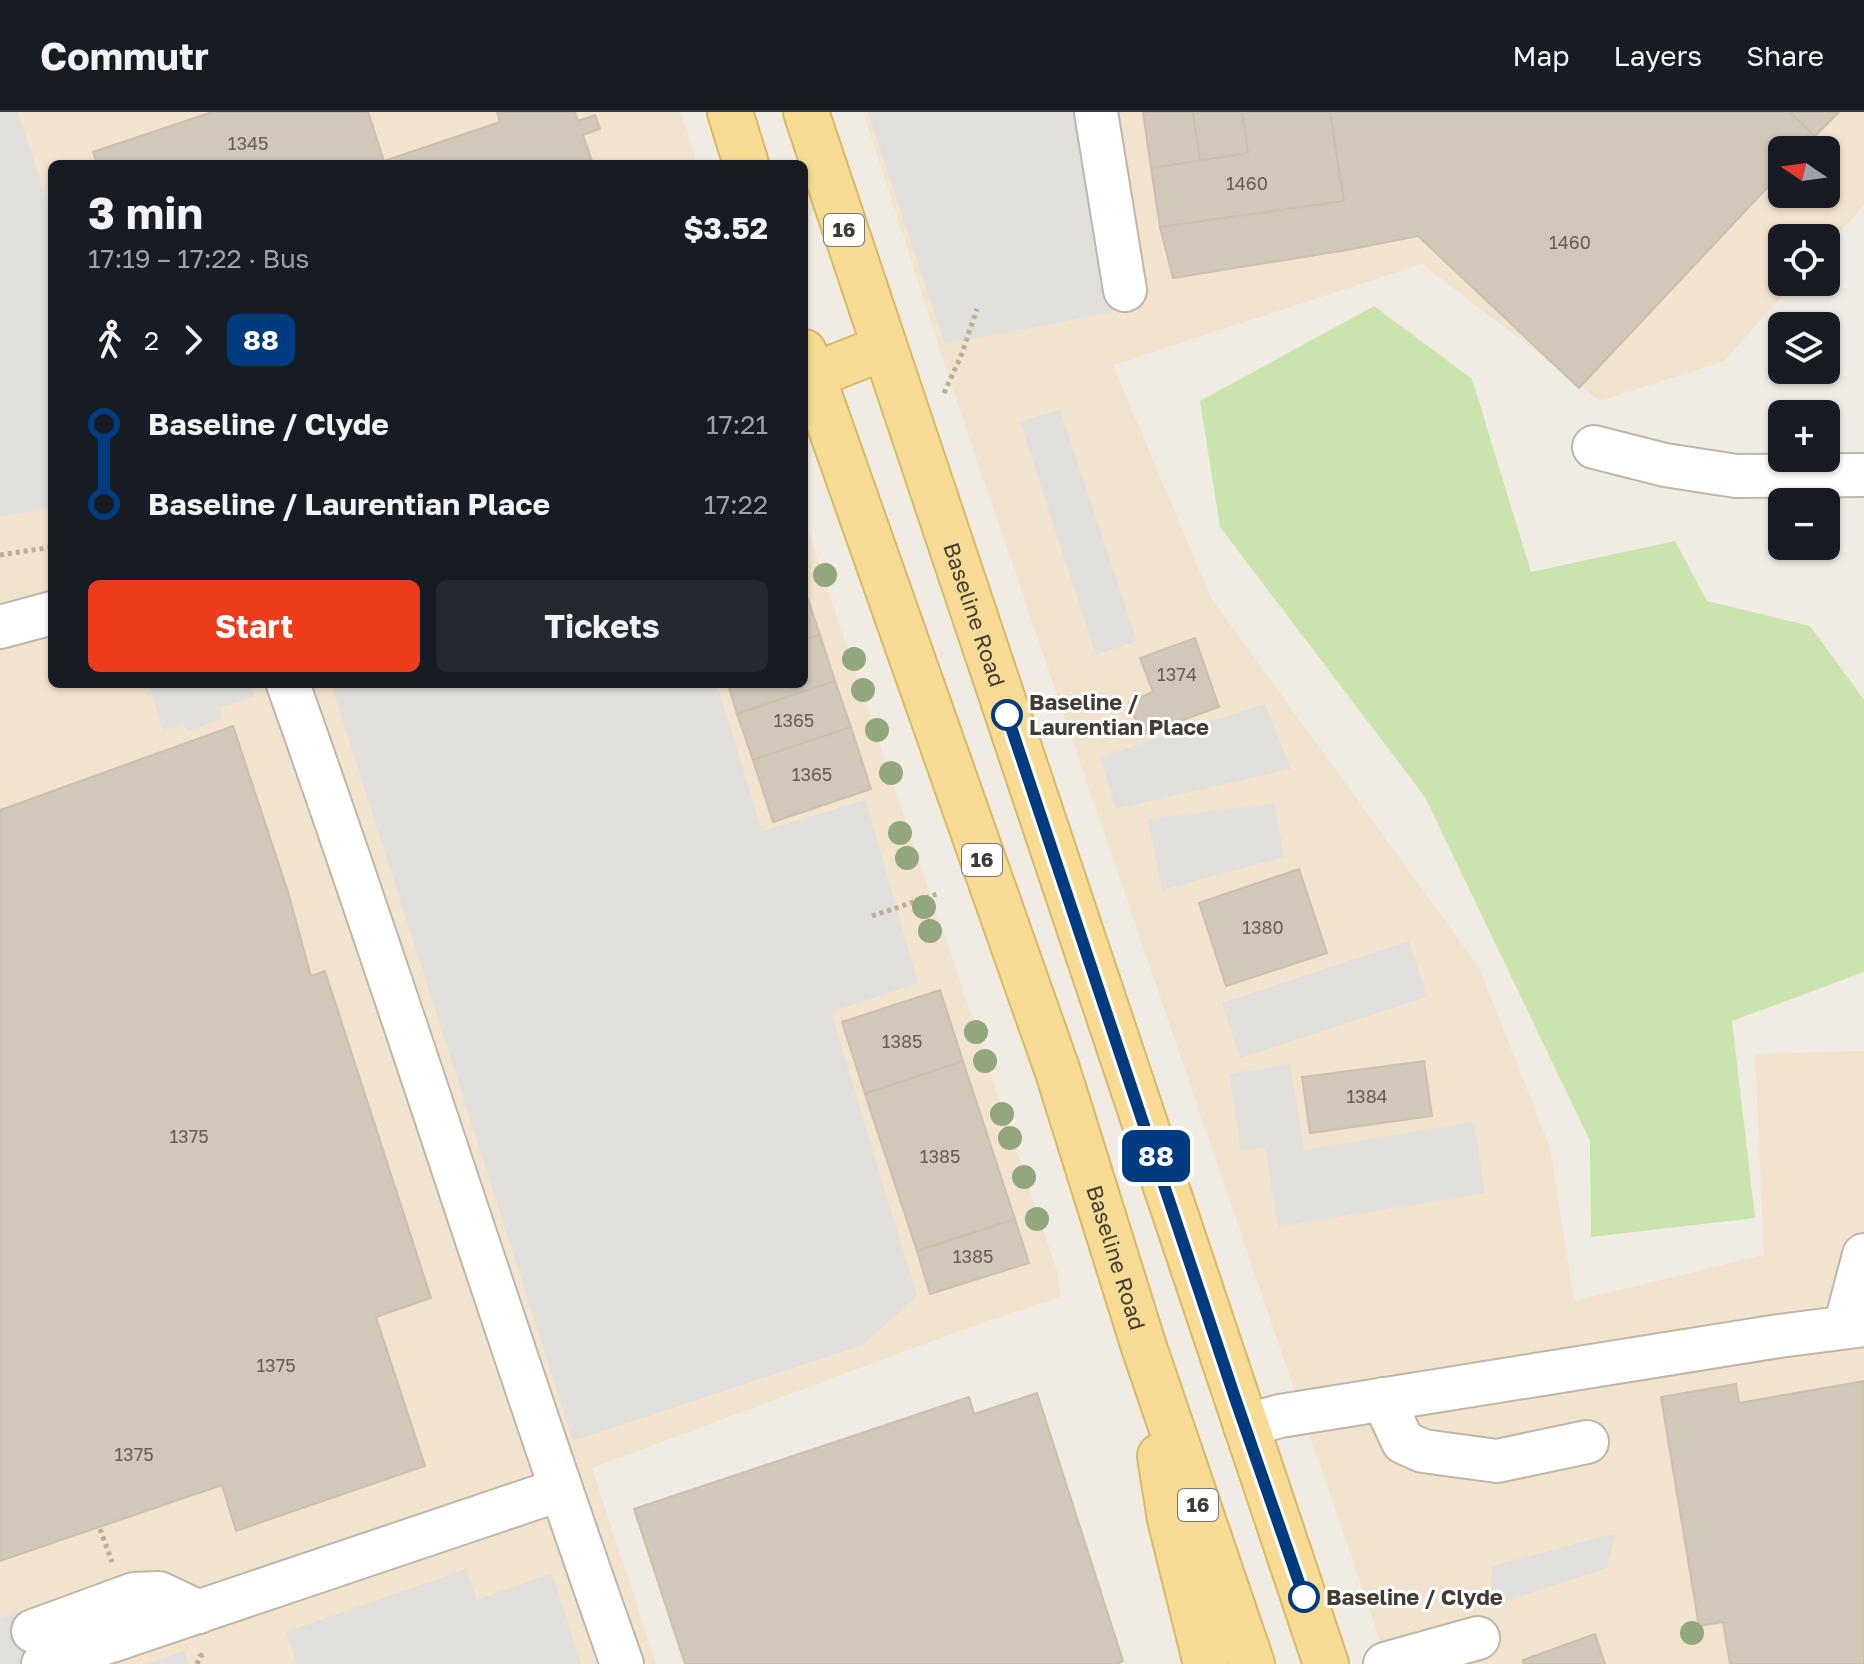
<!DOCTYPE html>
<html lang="en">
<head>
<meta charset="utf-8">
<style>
	body { margin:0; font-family:"Golos Text",sans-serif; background:#242831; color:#f1f3f6; height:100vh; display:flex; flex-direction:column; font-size:30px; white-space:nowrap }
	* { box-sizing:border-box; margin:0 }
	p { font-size:26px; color:#9ea1a6 }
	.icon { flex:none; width:44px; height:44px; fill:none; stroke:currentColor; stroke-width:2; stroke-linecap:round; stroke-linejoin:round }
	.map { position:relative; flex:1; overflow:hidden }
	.side { position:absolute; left:48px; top:48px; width:760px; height:528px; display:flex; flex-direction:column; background:#171b24; border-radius:12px; box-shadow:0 2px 6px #0004 }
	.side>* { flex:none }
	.badge { padding:0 16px; border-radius:12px; font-size:28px; line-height:52px }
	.needle { width:52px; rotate:283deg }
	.tools { position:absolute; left:1768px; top:24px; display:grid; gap:16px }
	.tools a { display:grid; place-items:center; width:72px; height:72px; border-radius:12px; background:#171b24; box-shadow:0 2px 6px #0004; font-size:40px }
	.map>.badge { position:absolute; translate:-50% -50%; box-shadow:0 0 0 4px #fff }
	.legs { display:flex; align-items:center; gap:12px; height:88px; padding:0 40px; font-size:26px }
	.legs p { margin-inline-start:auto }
	.overview { display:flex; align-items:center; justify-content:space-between; height:136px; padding:0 40px }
	h1 { font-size:44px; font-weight:700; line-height:60px }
	.primary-button { display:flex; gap:16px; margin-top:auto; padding:16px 40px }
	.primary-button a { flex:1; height:92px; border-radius:12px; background:#ee3b1c; color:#fff; font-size:32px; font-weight:700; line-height:92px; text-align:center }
	.primary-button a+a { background:#242831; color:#f1f3f6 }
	ul { padding:0 40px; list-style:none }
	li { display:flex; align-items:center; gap:28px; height:80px; font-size:30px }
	li i { display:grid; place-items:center; width:12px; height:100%; margin:0 10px; background:currentColor }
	li i::after { content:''; width:20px; height:20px; margin:-10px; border:6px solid; border-radius:50%; background:#171b24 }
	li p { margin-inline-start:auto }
	li:first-child i { background:linear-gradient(#0000 50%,currentColor 0) }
	li:last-child i { background:linear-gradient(currentColor 50%,#0000 0) }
	header { display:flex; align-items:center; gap:48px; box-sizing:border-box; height:112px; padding:0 40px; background:#171b24; border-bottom:2px solid #363941 }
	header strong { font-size:38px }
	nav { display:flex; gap:44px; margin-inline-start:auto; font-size:28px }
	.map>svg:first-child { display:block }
</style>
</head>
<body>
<header>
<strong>Commutr</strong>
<nav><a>Map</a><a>Layers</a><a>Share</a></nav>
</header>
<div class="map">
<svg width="1864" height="1552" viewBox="0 0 1864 1552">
	<rect width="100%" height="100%" fill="#f0ece3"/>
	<g fill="#f2e3ce" fill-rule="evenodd">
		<path d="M0,0H681L697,52H52V572H804V406L1057,1159L1061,1185L962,1218L592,1356L656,1552H0Z"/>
		<path d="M863,0H1864V93L1826,135V126H1782V170H1795L1724,249L1600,289L1422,152L1113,253L1211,486L1478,854L1550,1035L1574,1189L1764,1143L1755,942L1864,939V1552H1388L957,290ZM1782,38H1826V82H1782Z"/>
	</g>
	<path fill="#cbe3ad" d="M1374,194L1472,267L1531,460L1675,429L1707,489L1810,514L1864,588V860L1732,909L1755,1106L1591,1125L1590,1029L1425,685L1220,415L1200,289Z"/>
	<g fill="#e1dfdb">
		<path d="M0,0H18L52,105V396L0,405Z"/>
		<path d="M868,0H1078L1115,200L945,232Z"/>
		<path d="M1060,297L1137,529L1096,543L1020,310Z"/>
		<path d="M149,572H250L254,585L220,596L223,606L188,619L184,613L163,618Z"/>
		<path d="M331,572H717L762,719L866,688L918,871L831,900L917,1184L863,1233L573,1329Z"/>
		<path d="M1265,592L1291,657L1116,697L1100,645Z"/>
		<path d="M1275,691L1284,745L1162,778L1148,707Z"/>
		<path d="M1409,829L1427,885L1240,946L1222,891Z"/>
		<path d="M1290,952L1304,1038L1474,1010L1485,1081L1278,1115L1265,1035L1241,1039L1229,962Z"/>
		<path d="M1616,1421L1607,1456L1491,1494L1492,1454Z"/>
		<path d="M466,1457L477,1488L552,1461L581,1552H297L286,1520Z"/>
		<path d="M22,1498L40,1552H0V1506Z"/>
		<path d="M184,1539L189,1552H147Z"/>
	</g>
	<g fill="#d1c8b9" stroke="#cbbfad" stroke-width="2">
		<path d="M212,0H368L384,49L500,10L497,0H575L578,9L595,3L600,17L583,23L593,52H97L93,40Z"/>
		<path d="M1143,0H1193L1200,49L1151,56Z"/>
		<path d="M1193,0H1242L1248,41L1200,49Z"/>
		<path d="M1242,0H1330L1344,89L1160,115L1151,56L1248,41Z"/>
		<path d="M1330,0H1790L1815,24L1802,38H1782V60L1579,276L1418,124L1347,138L1173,166L1160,115L1344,89Z"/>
		<path d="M1790,0H1839L1815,24Z"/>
		<path d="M806,481L820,523L804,528V482Z"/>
		<path d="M820,523L835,569L737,602L728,572H804V528Z"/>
		<path d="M1195,526L1219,595L1142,623L1129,590L1153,580L1140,546Z"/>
		<path d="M835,569L851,615L753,648L737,602Z"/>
		<path d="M233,614L288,780L311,864L325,859L431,1186L376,1205L425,1354L236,1419L222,1373L0,1449V698Z"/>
		<path d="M851,615L871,677L773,710L753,648Z"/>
		<path d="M1299,757L1327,841L1226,874L1199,791Z"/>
		<path d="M940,878L963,949L865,982L842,910Z"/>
		<path d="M963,949L1015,1107L917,1139L865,982Z"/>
		<path d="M1424,949L1432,1004L1310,1021L1302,965Z"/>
		<path d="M1015,1107L1029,1151L930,1182L917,1139Z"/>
		<path d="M1864,1269V1552H1730L1723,1510L1699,1514L1661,1285L1736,1272L1739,1291Z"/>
		<path d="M1037,1281L1123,1549L1117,1552H685L634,1397L969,1285L974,1302Z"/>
		<path d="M1595,1522L1605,1552H1524L1523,1548Z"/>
	</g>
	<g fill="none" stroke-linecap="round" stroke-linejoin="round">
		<g stroke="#beb7a9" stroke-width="46">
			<g id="minor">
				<path d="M1096,0L1125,178"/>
				<path d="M1594,335L1665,353L1736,364L1864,363"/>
				<path d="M0,515L52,501"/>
				<path d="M288,572C404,897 506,1227 622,1552"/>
				<path d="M1845,1215L1864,1143"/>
				<path d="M1383,1287L1403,1330L1423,1339L1497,1349L1587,1330"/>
				<path d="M1245,1314L1280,1304L1779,1224L1864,1213"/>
				<path d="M33,1519L134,1482L159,1481L199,1500"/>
				<path d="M43,1552L559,1378"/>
				<path d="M1385,1552L1478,1526"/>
			</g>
		</g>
		<g stroke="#dcb865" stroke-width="48">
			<g id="major">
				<path d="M730,0L746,52"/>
				<path id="s1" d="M806,0L1326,1552"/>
				<path id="s2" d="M804,240L1058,960L1144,1235L1252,1552"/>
				<path d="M812,264L883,236"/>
				<path d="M1160,1344L1170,1407L1206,1552"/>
			</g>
		</g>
		<g stroke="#bcaf98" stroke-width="5" stroke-dasharray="4 4" stroke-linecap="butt">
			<path d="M944,281L961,244L977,197"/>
			<path d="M0,443L52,435"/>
			<path d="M872,804L940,781"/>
			<path d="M100,1417L112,1450"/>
			<path d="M197,1552L200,1544L204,1542"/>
		</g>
		<use href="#minor" stroke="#fff" stroke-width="42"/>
		<use href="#major" stroke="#f8db94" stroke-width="44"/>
	</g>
	<g fill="#92a77e">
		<circle cx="825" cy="463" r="12"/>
		<circle cx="854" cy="547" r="12"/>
		<circle cx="863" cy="578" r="12"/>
		<circle cx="877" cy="618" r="12"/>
		<circle cx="891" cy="661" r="12"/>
		<circle cx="900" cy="721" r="12"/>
		<circle cx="907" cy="746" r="12"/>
		<circle cx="924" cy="795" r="12"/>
		<circle cx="930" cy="819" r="12"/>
		<circle cx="976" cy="920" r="12"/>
		<circle cx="985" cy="949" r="12"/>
		<circle cx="1002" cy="1002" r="12"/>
		<circle cx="1010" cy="1026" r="12"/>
		<circle cx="1024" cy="1065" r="12"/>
		<circle cx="1037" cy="1107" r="12"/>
		<circle cx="1692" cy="1521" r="12"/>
	</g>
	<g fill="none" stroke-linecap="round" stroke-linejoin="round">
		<g stroke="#fff" stroke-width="18">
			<path id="line-1" d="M1007,603L1235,1286L1304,1485"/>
		</g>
		<use href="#line-1" stroke="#003b80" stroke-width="12"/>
	</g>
	<g fill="#fff" stroke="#003b80" stroke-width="4">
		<circle cx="1007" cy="603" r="14"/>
		<circle cx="1304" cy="1485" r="14"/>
	</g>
	<g text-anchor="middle" stroke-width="6" stroke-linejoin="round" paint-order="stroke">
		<g font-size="18" fill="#665f55">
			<text x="248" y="38">1345</text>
			<text x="1247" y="78">1460</text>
			<text x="1570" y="137">1460</text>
			<text x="1177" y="569">1374</text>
			<text x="794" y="615">1365</text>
			<text x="812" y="669">1365</text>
			<text x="1263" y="822">1380</text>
			<text x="902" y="936">1385</text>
			<text x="1367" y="991">1384</text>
			<text x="189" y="1031">1375</text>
			<text x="940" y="1051">1385</text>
			<text x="973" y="1151">1385</text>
			<text x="276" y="1260">1375</text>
			<text x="134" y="1349">1375</text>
		</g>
		<g fill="#fff" stroke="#7b7671" stroke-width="2">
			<rect x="824" y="102" width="40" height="32" rx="6"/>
			<rect x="962" y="732" width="40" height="32" rx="6"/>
			<rect x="1178" y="1377" width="40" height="32" rx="6"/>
		</g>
		<g font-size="20" font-weight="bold" fill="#423c34">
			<text x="844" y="125">16</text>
			<text x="982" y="755">16</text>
			<text x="1198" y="1400">16</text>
		</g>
		<g font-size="22" fill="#423c34" stroke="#fff">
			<text dy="8" stroke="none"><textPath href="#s1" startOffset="530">Baseline Road</textPath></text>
			<text dy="8" stroke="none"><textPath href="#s2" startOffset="958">Baseline Road</textPath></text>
		</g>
		<g font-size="22" font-weight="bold" fill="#423c34" stroke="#fff" text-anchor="start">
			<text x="1029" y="598">Baseline /<tspan x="1029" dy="25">Laurentian Place</tspan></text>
			<text x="1326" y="1493">Baseline / Clyde</text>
		</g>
	</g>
</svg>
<div class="tools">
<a><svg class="needle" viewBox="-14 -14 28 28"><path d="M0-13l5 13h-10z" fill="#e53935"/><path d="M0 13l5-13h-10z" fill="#9ea1a6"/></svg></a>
<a><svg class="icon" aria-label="locate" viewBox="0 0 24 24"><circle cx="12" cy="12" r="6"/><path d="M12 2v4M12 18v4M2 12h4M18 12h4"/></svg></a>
<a><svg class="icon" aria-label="layers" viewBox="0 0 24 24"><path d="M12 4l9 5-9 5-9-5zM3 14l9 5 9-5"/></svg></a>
<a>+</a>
<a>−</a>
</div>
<b class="badge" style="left:1156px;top:1044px;background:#003b80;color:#fff">88</b>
<section class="side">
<div class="overview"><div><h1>3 min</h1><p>17:19 – 17:22 · Bus</p></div><b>$3.52</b></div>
<div class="legs"><svg class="icon" aria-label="walk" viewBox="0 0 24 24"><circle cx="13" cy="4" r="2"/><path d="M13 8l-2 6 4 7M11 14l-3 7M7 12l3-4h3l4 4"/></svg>2<svg class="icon" aria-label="forward" viewBox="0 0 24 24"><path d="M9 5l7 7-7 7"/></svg><b class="badge" style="background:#003b80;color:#fff">88</b></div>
<ul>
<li><i style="color:#003b80"></i><b>Baseline / Clyde</b><p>17:21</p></li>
<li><i style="color:#003b80"></i><b>Baseline / Laurentian Place</b><p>17:22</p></li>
</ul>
<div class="primary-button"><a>Start</a><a>Tickets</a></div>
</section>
</div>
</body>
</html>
